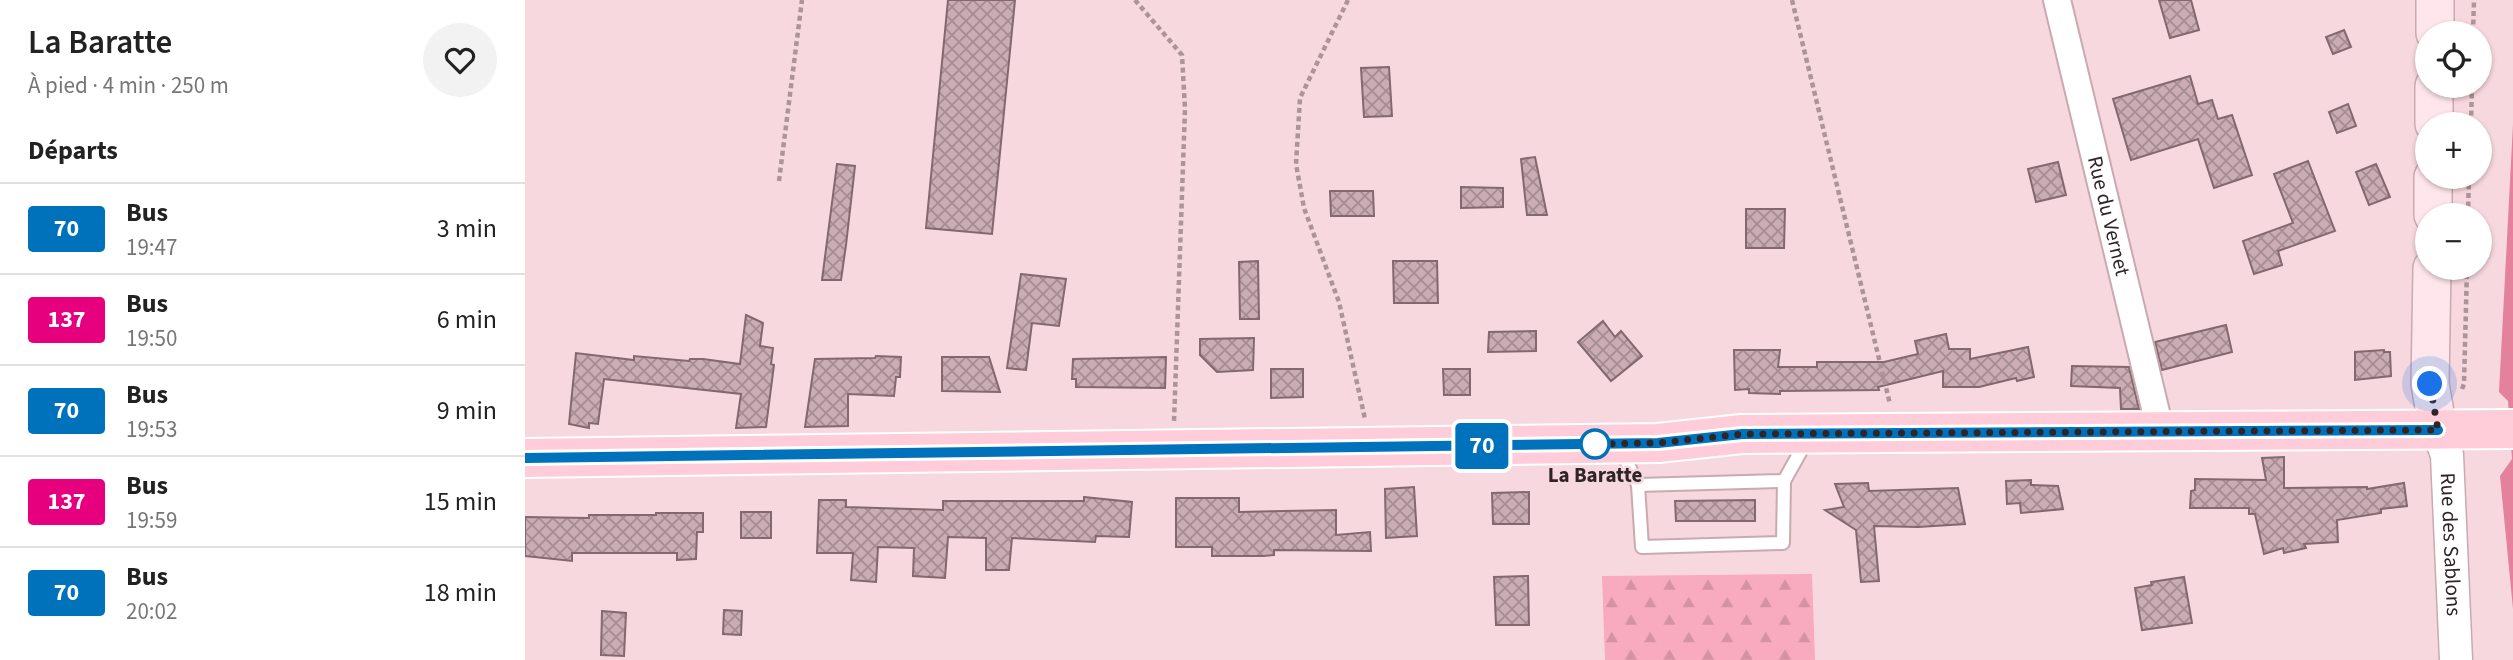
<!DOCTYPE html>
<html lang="fr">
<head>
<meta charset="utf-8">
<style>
	body { margin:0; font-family:"Source Sans 3",sans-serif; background:#f2f2f2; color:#222; height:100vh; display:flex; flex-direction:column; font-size:26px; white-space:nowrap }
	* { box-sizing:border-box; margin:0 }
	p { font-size:23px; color:#767676 }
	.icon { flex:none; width:38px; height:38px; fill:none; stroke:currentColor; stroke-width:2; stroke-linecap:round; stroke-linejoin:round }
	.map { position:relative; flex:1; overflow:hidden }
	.details { display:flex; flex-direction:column; background:#fff; width:525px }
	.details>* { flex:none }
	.badge { padding:0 14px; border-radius:5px; font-size:24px; line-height:46px }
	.buttons { position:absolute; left:1890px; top:21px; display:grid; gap:14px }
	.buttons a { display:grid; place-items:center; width:77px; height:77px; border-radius:50%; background:#fff; box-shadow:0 2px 5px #0004; font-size:35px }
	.you { position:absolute; width:35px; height:35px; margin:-18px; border:5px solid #fff; border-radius:50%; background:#1a73e8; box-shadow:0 0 0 10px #1a73e833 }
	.map>.badge { position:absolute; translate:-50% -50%; box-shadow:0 0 0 4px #fff }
	h2 { padding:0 28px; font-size:26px; line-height:63px }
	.round { display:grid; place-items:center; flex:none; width:74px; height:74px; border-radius:37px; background:#f2f2f2 }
	.headline { display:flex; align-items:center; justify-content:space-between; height:119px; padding:0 28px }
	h1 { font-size:33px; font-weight:600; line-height:52px }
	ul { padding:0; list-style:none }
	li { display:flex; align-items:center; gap:21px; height:91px; padding:0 28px; border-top:2px solid #e0e0e0 }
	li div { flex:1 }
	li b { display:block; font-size:26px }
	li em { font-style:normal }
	li .badge { min-width:77px; font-weight:700; text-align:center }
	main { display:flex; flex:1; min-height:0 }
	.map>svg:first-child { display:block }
</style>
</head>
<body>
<main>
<section class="details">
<div class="headline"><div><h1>La Baratte</h1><p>À pied · 4 min · 250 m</p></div><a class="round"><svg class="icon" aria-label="heart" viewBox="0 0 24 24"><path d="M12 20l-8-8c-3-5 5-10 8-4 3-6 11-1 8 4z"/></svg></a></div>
<h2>Départs</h2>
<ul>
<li><span class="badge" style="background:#0072bc;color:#fff">70</span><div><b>Bus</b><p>19:47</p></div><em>3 min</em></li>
<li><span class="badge" style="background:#e6007e;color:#fff">137</span><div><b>Bus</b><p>19:50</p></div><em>6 min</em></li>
<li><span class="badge" style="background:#0072bc;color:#fff">70</span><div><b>Bus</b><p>19:53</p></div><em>9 min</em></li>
<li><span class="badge" style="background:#e6007e;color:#fff">137</span><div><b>Bus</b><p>19:59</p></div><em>15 min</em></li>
<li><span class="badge" style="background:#0072bc;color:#fff">70</span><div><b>Bus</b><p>20:02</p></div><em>18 min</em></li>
</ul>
</section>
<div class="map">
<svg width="1988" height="660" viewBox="0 0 1988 660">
	<defs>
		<pattern id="forest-firs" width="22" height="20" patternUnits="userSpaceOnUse" patternTransform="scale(1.75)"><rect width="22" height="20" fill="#f8aabe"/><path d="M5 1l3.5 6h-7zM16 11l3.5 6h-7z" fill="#d592a3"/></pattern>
		<pattern id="building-cross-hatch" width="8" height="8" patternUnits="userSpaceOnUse" patternTransform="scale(1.75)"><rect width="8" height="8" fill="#cbacb3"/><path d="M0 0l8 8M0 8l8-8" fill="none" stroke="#a58c92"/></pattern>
	</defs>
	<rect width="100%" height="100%" fill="#f8d8df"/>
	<path fill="url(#forest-firs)" d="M1287,574L1290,660H1080L1077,576Z"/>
	<path fill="#e4819c" d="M1988,124V609L1975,476L1987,459L1983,401L1974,392Z"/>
	<g fill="url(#building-cross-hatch)" stroke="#84686f" stroke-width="2">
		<path d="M423,0H490L467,234L401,228Z"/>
		<path d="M1634,0H1666L1674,30L1645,38Z"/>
		<path d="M1819,30L1826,47L1808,54L1801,37Z"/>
		<path d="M864,67L867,116L839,117L836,68Z"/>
		<path d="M1665,76L1673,104L1687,100L1693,119L1707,115L1727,175L1689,188L1673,139L1606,160L1588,99Z"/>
		<path d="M1823,104L1831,126L1812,133L1804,112Z"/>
		<path d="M1010,157L1022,215H1002L996,159Z"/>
		<path d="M1783,161L1810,231L1753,251L1757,265L1729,274L1718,241L1768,223L1749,174Z"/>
		<path d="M1533,162L1541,195L1511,202L1503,169Z"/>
		<path d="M312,164L330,166L321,245L316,280H297Z"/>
		<path d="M1851,164L1865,197L1844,205L1831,172Z"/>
		<path d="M936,187L978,188V207L936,208Z"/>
		<path d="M805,191H848L849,216H806Z"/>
		<path d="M1221,209H1260L1259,248H1221Z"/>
		<path d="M733,261L734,319H715L714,262Z"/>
		<path d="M868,261H912L913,303H869Z"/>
		<path d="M496,274L541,279L534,326L507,323L501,370L482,368Z"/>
		<path d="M221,315L238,323L235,346L248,348L246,364L249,365L241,427L211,428L216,394L79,379L73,424L64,423V428L44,424L51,353L109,360V356L164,361L165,359H178L215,364Z"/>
		<path d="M1078,321L1090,337L1096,331L1117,356L1086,381L1053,342Z"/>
		<path d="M1701,325L1707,352L1637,370L1630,342Z"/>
		<path d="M1011,331V351L963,352L964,332Z"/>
		<path d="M1421,334L1424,349H1445V359L1503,347L1509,377L1492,381L1491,378L1454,387H1418V371L1353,387L1354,390L1255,391V394L1224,393V389L1210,390L1209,350H1255L1253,367H1292V362H1359L1393,354L1390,341Z"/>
		<path d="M729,338L728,370L692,372L675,355V339Z"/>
		<path d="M1859,350V352H1865L1866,376L1830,380V352Z"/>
		<path d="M351,356L376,357L375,377H371L369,396L323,394V426L280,427L290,359L350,358Z"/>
		<path d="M417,357H464L475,392L417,391Z"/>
		<path d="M641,357L640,388L551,387V379H547L548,359Z"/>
		<path d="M1547,366L1604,367L1614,409H1596L1595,388L1546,386Z"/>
		<path d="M746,369H778V397L746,398Z"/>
		<path d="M918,369H945V395H919Z"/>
		<path d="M1759,457V488L1842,487V489L1879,483L1882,506L1856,509V513L1812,520L1813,542L1779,544L1781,548L1759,553L1758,548L1739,554L1730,514H1724V508H1665L1666,491L1670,490V479L1741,480L1737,458Z"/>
		<path d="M1506,480V485L1533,486L1538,509L1496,513L1495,503L1482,504L1481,481Z"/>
		<path d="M1343,483L1344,491L1433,488L1440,524L1393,527L1349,526L1354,581L1336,582L1331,530L1300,510L1319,507L1310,484Z"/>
		<path d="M889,487L892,536L861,538L860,489Z"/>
		<path d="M1004,492V524H968L967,493Z"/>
		<path d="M559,497L607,502L604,537L571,536L570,542L487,538L484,570H461V538L423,537L420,578L388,576L389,548L353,547L351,582L326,580L328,553H292L294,500H321V507L418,510V501H559Z"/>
		<path d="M651,498H714V512L811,510V535L845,532L846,551L749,550V555L738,556H687V547H651Z"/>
		<path d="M1230,500V521H1151L1150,501Z"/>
		<rect x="216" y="512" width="30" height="26"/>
		<path d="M131,513H178V532H172L171,559L152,560V553H47V561L0,556V517L64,518V515H131Z"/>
		<path d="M1003,576L1004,625H971L969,577Z"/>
		<path d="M1659,577L1667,623L1617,630L1610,588L1627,585L1626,582Z"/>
		<path d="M199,610L217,611L216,635L198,634Z"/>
		<path d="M77,611L101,613L99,656L76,655Z"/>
	</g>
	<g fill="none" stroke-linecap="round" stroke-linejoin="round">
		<g stroke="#c9aab1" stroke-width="16">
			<g id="service">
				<path d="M1095,448L1113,485L1259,481L1282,440"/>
				<path d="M1113,485L1117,547L1258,543L1259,481"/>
			</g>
		</g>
		<g stroke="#c9aab1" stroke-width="30">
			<g id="minor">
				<path id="s1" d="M1532,0L1636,433"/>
			</g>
		</g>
		<g stroke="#c9aab1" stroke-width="35">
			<g id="tertiary">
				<path id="s2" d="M1913,430L1922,455L1931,660"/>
			</g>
		</g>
		<g stroke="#c9aab1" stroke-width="40">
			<g id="secondary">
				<path d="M1910,33V0"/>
				<path d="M1909,124V86"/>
				<path d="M1908,215V177"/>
				<path d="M1907,268L1905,384L1913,430"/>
			</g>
		</g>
		<g stroke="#fff" stroke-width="42">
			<path id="primary" d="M0,458L1133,443L1217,434L1988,429"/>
		</g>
		<g stroke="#ac9499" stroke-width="4.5" stroke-dasharray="5 3.5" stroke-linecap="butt">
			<path d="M610,0L657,55L660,109L649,422"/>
			<path d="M823,0L775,98L771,164L779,208L814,302L840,419"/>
			<path d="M1267,0L1365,404"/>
			<path d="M1948,33L1949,0"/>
			<path d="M1946,124L1947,86"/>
			<path d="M254,181L277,0"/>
			<path d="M1943,215L1944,177"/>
			<path d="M1937,389L1939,384L1942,268"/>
		</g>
		<use href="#service" stroke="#fff" stroke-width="12"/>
		<use href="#minor" stroke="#fff" stroke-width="26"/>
		<use href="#tertiary" stroke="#fff" stroke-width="32"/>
		<use href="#secondary" stroke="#fee6ec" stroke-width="37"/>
		<use href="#primary" stroke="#fecdd9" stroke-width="38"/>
	</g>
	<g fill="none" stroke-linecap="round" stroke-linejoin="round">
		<g stroke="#fff" stroke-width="16">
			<path id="line" d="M0,458L1133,443L1217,434L1913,430"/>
		</g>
		<use href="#line" stroke="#0072bc" stroke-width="10"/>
		<path stroke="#302427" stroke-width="7" stroke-dasharray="0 12.6" d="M1070,444H1066L1133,443L1217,434L1913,430L1905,384"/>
	</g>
	<circle fill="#fff" stroke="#0072bc" stroke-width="3.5" cx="1070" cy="444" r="14"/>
	<g text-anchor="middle" stroke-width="5" stroke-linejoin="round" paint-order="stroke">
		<g font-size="21" fill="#302427" stroke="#f8d8df">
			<text dy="7" stroke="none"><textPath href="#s1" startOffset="222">Rue du Vernet</textPath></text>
			<text dy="7" stroke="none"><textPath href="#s2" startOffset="116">Rue des Sablons</textPath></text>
		</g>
		<g font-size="21" font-weight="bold" fill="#302427" stroke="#f8d8df">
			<text x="1070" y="482">La Baratte</text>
		</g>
	</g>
</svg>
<div class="buttons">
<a><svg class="icon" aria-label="locate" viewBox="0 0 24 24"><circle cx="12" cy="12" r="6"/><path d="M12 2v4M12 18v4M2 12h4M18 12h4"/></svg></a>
<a>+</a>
<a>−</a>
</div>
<div class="you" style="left:1905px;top:384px"></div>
<b class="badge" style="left:957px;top:446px;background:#0072bc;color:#fff">70</b>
</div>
</main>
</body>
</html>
